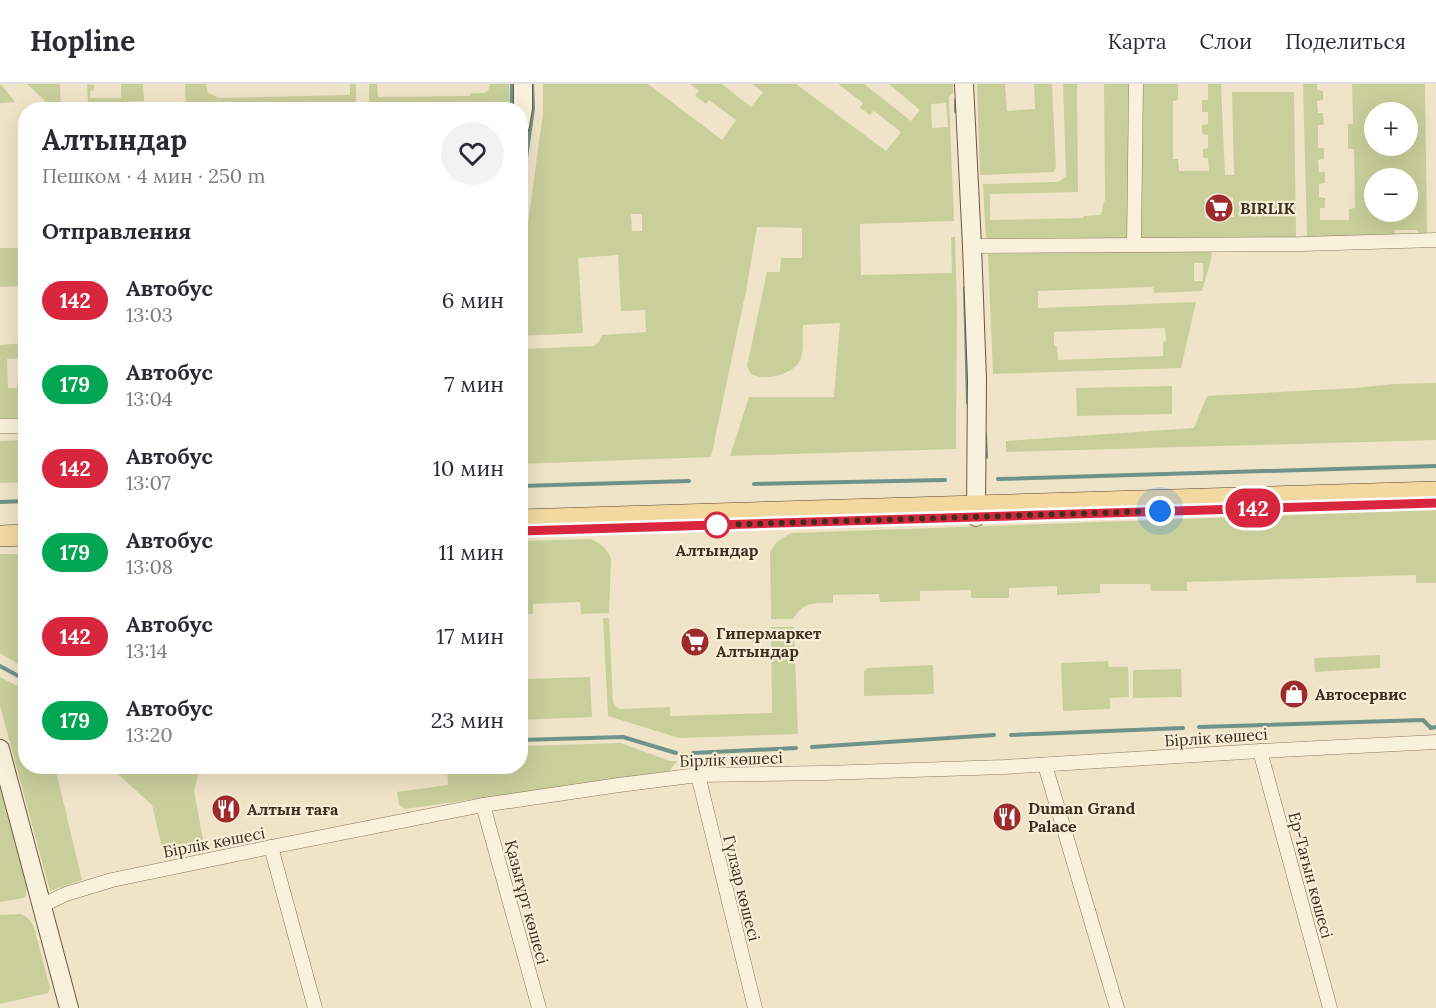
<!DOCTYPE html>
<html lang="ru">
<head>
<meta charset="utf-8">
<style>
	body { margin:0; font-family:Lora,serif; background:#f2f2f3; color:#2b2b33; height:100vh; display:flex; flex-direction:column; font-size:22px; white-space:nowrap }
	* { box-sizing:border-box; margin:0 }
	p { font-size:20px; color:#7c7c81 }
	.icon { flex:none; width:33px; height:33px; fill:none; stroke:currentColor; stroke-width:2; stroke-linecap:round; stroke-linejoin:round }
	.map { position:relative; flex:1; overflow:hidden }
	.side { position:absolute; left:18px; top:18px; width:510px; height:672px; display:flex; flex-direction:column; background:#fff; border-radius:24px; box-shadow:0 6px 24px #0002 }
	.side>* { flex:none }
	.badge { padding:0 12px; border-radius:20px; font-size:21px; line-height:39px }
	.controls { position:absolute; left:1364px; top:18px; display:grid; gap:12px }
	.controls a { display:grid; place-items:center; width:54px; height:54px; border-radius:50%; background:#fff; box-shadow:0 6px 24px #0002; font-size:30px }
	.you { position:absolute; width:30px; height:30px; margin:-15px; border:4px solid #fff; border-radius:50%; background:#1a73e8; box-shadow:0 0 0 9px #1a73e833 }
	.map>.badge { position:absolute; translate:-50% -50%; box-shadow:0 0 0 3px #fff }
	h2 { padding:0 24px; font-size:22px; line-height:54px }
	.round { display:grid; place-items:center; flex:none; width:63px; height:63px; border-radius:32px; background:#f2f2f3 }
	.overview { display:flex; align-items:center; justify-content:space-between; height:102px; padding:0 24px }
	h1 { font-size:28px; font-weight:700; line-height:45px }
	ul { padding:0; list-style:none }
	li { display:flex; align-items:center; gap:18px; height:84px; padding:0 24px }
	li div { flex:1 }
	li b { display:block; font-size:22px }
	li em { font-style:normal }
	li .badge { min-width:66px; font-weight:700; text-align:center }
	header { display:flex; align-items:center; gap:36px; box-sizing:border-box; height:84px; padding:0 30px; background:#fff; border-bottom:2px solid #e1e1e2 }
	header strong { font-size:28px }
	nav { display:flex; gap:33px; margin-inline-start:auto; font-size:21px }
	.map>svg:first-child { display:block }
</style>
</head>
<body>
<header>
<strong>Hopline</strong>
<nav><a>Карта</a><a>Слои</a><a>Поделиться</a></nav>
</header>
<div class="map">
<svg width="1436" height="924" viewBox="0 0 1436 924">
	<rect width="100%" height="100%" fill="#f0e4c8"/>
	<g fill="#c9cf9b" fill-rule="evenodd">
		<path d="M1,0L15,18L0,19V2Z"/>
		<path d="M27,0H60L61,25H54Z"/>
		<path d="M87,0L94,1V6L90,7V14H121V0H143L144,17L88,20Z"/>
		<path d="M185,0H206L208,9L219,14L350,11V0H356V25H186Z"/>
		<path d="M369,0H377L378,13L470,12L471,9H483L488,7L490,0H509L510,20L369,23Z"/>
		<path d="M543,0H648L722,56L736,36L709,16L706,20L695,12L699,7L690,0H722L751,23L763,8L752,0H796L886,67L901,48L874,27L870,31L860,24L863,19L838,0H864L911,37L920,26L889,0H953V9L949,13L954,137L860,140L861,191L952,189L951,153H955L957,223L956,365L730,372L749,313H834L840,239L803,241C802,251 804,264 801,274C797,288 773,295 760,293C759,293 751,290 751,290L747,282L767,188H780L781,174H802V144L757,143L746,207L711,373L521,380V265L594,262L599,258L602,251L646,248L645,226L621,227L618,171L578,174L583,249L521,252V191L543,29ZM946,19L948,43L932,44L931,20ZM631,130H642V147H632Z"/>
		<path d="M977,0H1005L1007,27L1035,25L1034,0H1052L1056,83L1054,88L980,91Z"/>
		<path d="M1063,0H1077L1078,108L990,110V136L1083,134L1084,132L1100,131L1102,128L1103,120L1105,116L1104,0H1129L1128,154L986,156L983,100L1057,98L1061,96L1066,92Z"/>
		<path d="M1142,0H1178V16L1173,17V75H1178L1179,87H1209L1208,74H1203V65L1208,64V51L1202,50V41L1208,40V28H1202V16H1208V0H1221L1225,91H1234L1232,8H1294L1296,153L1141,154ZM1233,113L1234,133L1205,134V114Z"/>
		<path d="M1303,0H1317V6L1323,7V16L1317,17L1318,29H1323L1324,41H1318V64H1324V75L1318,76L1319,88H1325V99L1319,100V113L1325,114V124H1320V136H1349V125L1355,124L1354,65H1348V40H1353L1352,0H1425L1427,151L1418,150L1417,146H1395L1394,151L1307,153ZM1374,28H1407V62H1374ZM1374,94H1407V128H1374Z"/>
		<path d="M0,164H25V202L0,203Z"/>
		<path d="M1209,166L1211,168L1212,172L1202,207L1154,209L1153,203L1038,207V224L1196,218L1181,284L993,290L988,170ZM1194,179H1203V197H1194ZM1165,244L1166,257L1163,258V272L1058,276L1057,262H1054V248Z"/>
		<path d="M25,259V274L7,275L8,304H17V299H25V334H0V261Z"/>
		<path d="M1436,299V356L1006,368V357L1194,344L1207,312L1355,304L1393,300Z"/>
		<path d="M1172,302V330L1077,332L1076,304Z"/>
		<path d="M25,356V398L0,399V357Z"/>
		<path d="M1436,426V499H1416V491L1187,498V507H1151L1150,500H1100V509L1057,511V502L1009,504V514H971V506L920,507V517L880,518L879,510L833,511V519C815,519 804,517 793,535H771L770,469C773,459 783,453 792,449Z"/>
		<path d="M590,455C600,458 608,466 611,475L609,529L581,530L580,518L533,520V530H521V457Z"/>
		<path d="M0,470H25V584L0,569Z"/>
		<path d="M603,534H609L613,618L616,623L621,625L670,623V632L772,629L771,543H794L798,650L679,654L608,632Z"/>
		<path d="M1380,571V584L1315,588L1314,574Z"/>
		<path d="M1108,577L1109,583H1128L1129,613L1110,614V625L1063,627L1061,579Z"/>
		<path d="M933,581L934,610L864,612V587L868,584Z"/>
		<path d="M1181,585L1182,613L1133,614V586Z"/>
		<path d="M0,593L25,606L26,682L55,683L82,796L50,807L0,622Z"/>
		<path d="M590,593L592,633L521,636V595Z"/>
		<path d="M621,659L670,677H677L669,687L405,725L399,721L397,708L448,701L447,683L520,682L521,662Z"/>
		<path d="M110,683H200L194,707L205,766L164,772L152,721Z"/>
		<path d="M0,695L27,803L26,812L23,814L0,818Z"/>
		<path d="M21,830C28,833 31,837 34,843L50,904L48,909L0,920V831Z"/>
	</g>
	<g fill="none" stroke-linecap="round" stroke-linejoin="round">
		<g stroke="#6f938a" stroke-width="4">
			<path d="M512,0V19"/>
			<path d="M956,16V27"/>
			<path d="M520,117L533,24L532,0"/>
			<path d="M965,204L968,319"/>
			<path d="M985,350L986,373"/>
			<path d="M998,395L1436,382"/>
			<path d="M754,400L945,396"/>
			<path d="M520,402L689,397"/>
			<path d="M0,418L26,417"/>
			<path d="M0,582L26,596"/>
			<path d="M1199,643L1423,636L1431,644L1436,643"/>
			<path d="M1011,651L1183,644"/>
			<path d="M520,656L623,653L676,669"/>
			<path d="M812,663L994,651"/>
			<path d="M693,669L796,664"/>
		</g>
		<g stroke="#8d765c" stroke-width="15">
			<g id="street">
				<path d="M1134,160L1136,0"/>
				<path d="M972,162L1302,160L1436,156"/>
				<path d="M0,342H26"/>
				<path d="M1260,667L1330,924"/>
				<path d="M1045,681L1117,924"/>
				<path d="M698,691L755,924"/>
				<path d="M483,721L539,924"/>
				<path d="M271,763L315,924"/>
				<path d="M41,822L66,810L112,796L271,763L483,721L619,701L698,691L824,689L1004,683L1260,667L1436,658"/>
			</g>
		</g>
		<g stroke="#6f573f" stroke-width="20">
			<g id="secondary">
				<path d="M964,0L972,162L977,295L976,433"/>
				<path d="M520,42L523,24V0"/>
				<path d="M0,665L69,924"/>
			</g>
		</g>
		<g stroke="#5b4430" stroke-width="22">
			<g id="primary">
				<path d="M520,436L1436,408"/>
				<path d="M0,452L26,451"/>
			</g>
		</g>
		<use href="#street" stroke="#faf1dc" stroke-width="14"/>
		<use href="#secondary" stroke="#faf1dc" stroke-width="18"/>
		<use href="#primary" stroke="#f3d9a0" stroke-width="21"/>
	</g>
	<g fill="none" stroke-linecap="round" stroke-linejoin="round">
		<g stroke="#fff" stroke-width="14">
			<path id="line" d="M520,447L1436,419"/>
		</g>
		<use href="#line" stroke="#d7263d" stroke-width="9"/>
		<path stroke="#3d2e20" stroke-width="6" stroke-dasharray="0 10.8" d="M717,441L1160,427"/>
	</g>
	<defs>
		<g id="supermarket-disc" transform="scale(1.5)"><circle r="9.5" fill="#9e2a2b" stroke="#f7eed8"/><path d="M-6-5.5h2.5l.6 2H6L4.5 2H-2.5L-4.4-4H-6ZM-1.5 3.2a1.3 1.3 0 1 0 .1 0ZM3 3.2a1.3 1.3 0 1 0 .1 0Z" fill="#fff"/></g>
		<g id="shop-disc" transform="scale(1.5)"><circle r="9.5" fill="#9e2a2b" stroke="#f7eed8"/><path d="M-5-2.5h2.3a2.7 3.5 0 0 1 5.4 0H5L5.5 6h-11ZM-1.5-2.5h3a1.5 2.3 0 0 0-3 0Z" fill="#fff"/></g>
		<g id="restaurant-disc" transform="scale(1.5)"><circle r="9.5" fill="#9e2a2b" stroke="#f7eed8"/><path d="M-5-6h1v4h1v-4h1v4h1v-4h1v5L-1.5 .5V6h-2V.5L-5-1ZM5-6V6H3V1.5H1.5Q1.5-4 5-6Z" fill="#fff"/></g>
	</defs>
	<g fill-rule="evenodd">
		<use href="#supermarket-disc" x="1219" y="124"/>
		<use href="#supermarket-disc" x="695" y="558"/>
		<use href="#shop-disc" x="1294" y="610"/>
		<use href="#restaurant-disc" x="226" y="725"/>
		<use href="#restaurant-disc" x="1007" y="733"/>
	</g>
	<circle fill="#fff" stroke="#d7263d" stroke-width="3" cx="717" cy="441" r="12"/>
	<g text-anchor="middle" stroke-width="4.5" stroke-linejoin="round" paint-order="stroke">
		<g font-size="16" font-weight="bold" fill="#3d2e20" stroke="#f7eed8" text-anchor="start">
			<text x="1240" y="130">BIRLIK</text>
			<text x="716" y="555">Гипермаркет<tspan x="716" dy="18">Алтындар</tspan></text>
			<text x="1315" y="616">Автосервис</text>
			<text x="1028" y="730">Duman Grand<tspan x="1028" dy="18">Palace</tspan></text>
			<text x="247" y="731">Алтын таға</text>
		</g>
		<g font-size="16" font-weight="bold" fill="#3d2e20" stroke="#f7eed8">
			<text x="717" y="472">Алтындар</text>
		</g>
		<g font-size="16" fill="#3d2e20" stroke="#f7eed8">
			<text transform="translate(1216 653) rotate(-4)" y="6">Бірлік көшесі</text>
			<text transform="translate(731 675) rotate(-2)" y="6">Бірлік көшесі</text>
			<text transform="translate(214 758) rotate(-11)" y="6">Бірлік көшесі</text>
			<text transform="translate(1311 791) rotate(75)" y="6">Ер-Тағын көшесі</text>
			<text transform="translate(742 804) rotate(76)" y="6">Гүлзар көшесі</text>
			<text transform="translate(527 818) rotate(75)" y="6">Қазығұрт көшесі</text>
		</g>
	</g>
</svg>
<div class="controls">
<a>+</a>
<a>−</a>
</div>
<div class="you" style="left:1160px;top:427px"></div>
<b class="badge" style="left:1253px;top:424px;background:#d7263d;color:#fff">142</b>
<section class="side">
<div class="overview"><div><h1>Алтындар</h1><p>Пешком · 4 мин · 250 m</p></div><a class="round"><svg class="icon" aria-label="heart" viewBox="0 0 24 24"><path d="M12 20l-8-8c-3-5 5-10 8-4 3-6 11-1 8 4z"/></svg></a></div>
<h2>Отправления</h2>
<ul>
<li><span class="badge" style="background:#d7263d;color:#fff">142</span><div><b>Автобус</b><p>13:03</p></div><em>6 мин</em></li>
<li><span class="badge" style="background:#00a651;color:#fff">179</span><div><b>Автобус</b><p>13:04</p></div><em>7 мин</em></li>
<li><span class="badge" style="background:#d7263d;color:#fff">142</span><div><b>Автобус</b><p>13:07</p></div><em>10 мин</em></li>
<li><span class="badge" style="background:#00a651;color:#fff">179</span><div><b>Автобус</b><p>13:08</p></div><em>11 мин</em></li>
<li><span class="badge" style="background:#d7263d;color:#fff">142</span><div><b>Автобус</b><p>13:14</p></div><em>17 мин</em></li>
<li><span class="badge" style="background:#00a651;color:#fff">179</span><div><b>Автобус</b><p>13:20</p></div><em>23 мин</em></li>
</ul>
</section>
</div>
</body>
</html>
